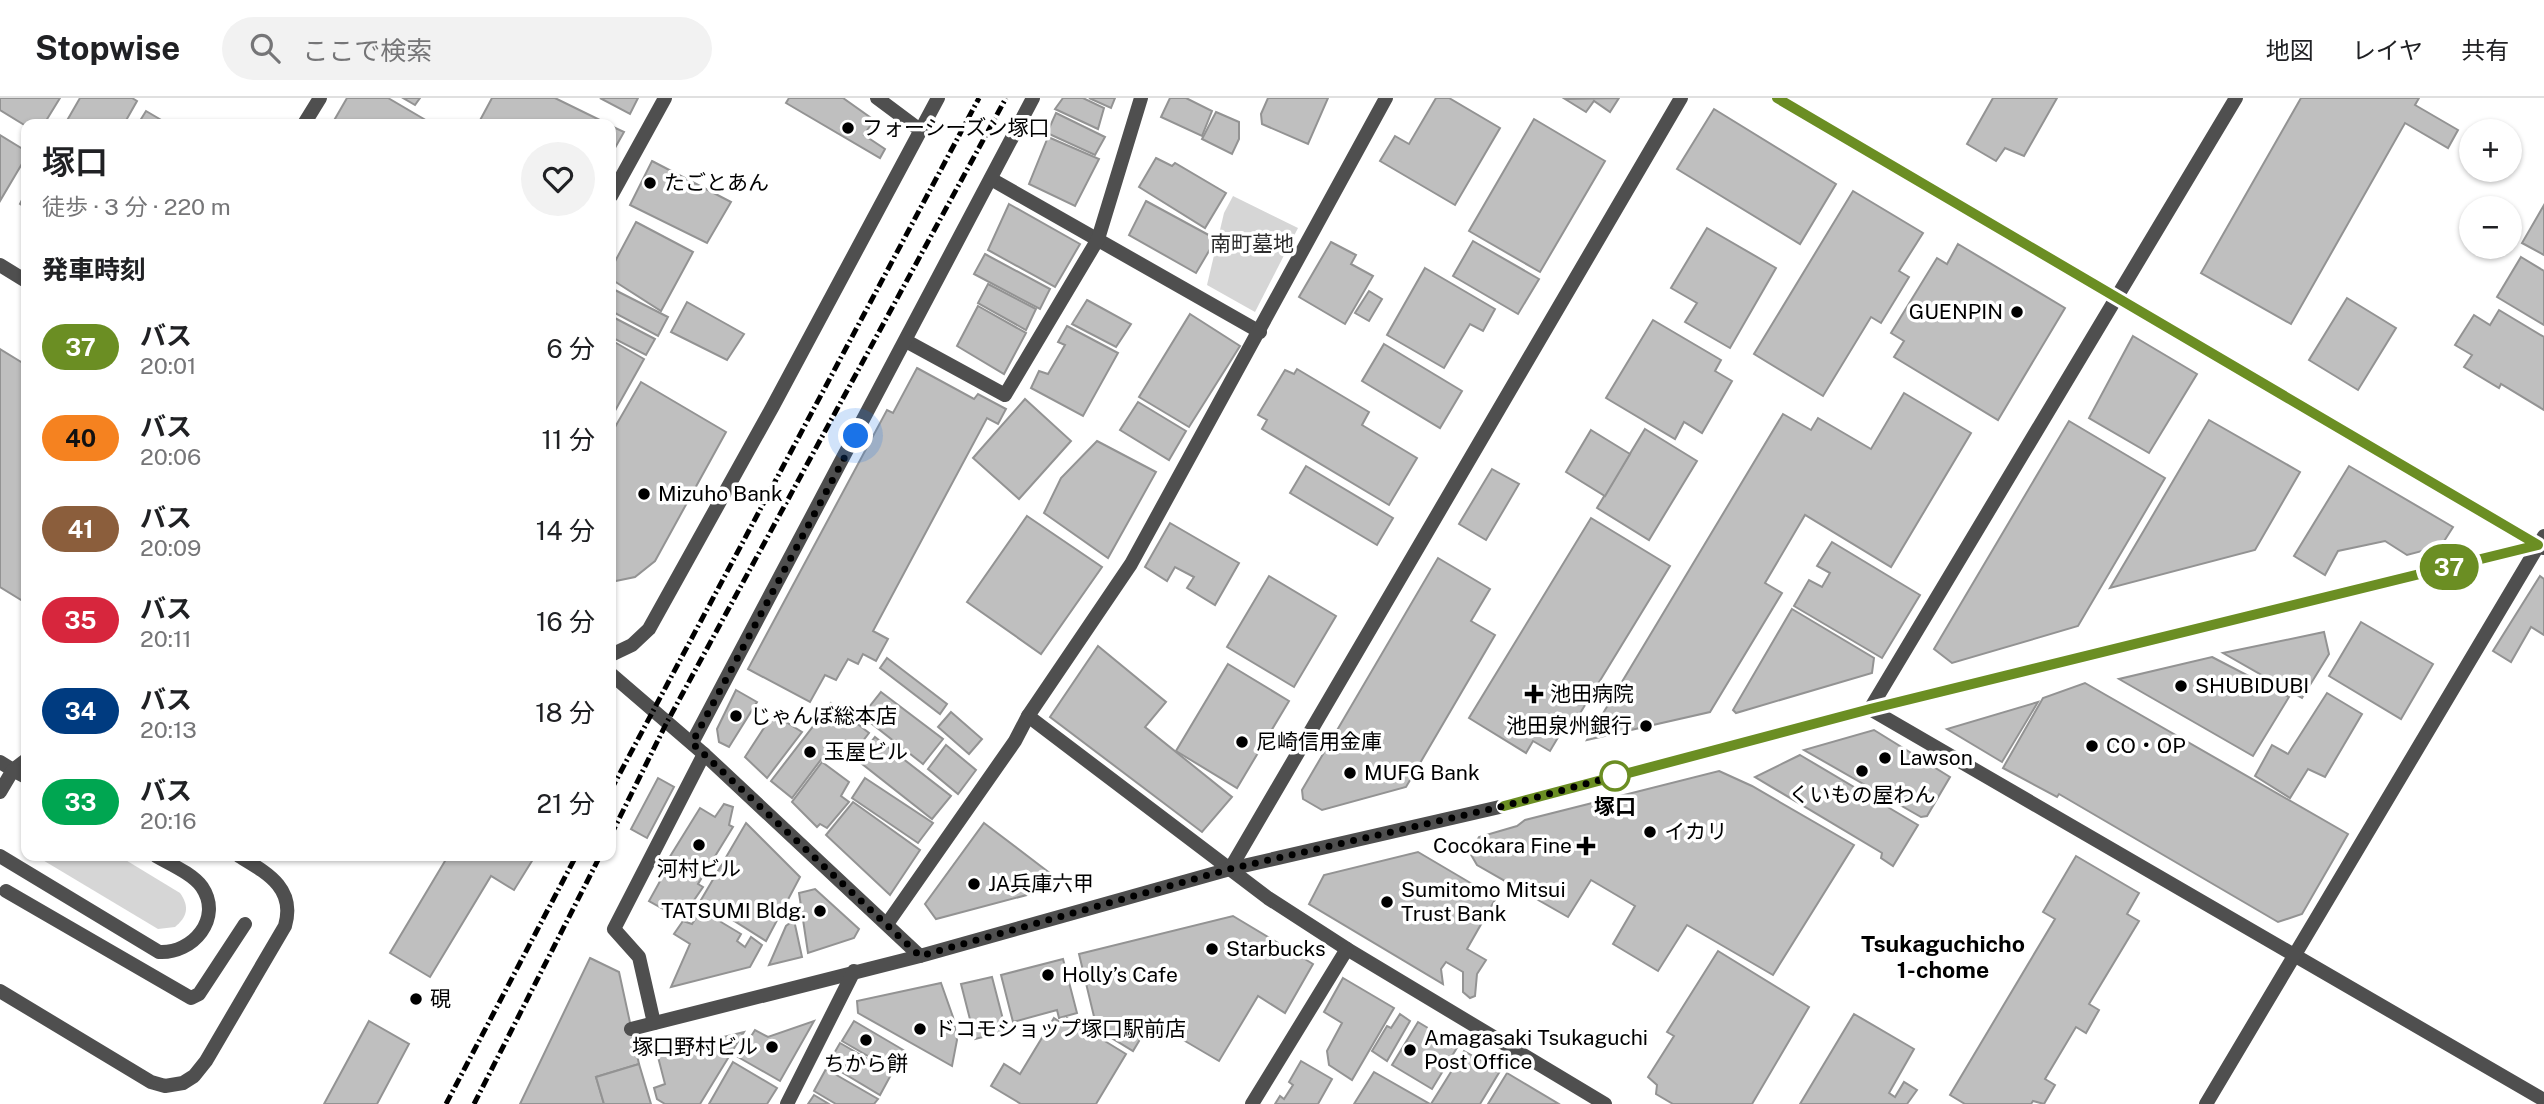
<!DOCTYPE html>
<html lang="ja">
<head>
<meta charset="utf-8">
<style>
	body { margin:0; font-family:"Public Sans","Noto Sans JP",sans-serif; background:#f2f2f2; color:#202124; height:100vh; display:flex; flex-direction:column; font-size:26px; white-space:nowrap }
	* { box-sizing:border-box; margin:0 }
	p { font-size:23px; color:#757577 }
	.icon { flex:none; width:38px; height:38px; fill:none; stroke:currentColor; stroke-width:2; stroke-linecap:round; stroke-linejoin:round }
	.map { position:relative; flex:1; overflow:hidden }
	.sheet { position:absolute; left:21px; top:21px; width:595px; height:742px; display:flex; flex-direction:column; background:#fff; border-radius:14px; box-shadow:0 2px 5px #0004 }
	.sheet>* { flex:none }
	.badge { padding:0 14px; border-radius:23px; font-size:24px; line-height:46px }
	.tools { position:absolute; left:2459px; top:21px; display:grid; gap:14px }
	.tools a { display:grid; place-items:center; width:63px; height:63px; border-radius:50%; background:#fff; box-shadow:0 2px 5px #0004; font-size:35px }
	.you { position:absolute; width:35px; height:35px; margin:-18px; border:5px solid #fff; border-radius:50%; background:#1a73e8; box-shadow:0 0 0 10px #1a73e833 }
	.map>.badge { position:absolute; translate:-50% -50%; box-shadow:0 0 0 4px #fff }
	h2 { padding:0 21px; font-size:26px; line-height:63px }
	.round { display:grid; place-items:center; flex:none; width:74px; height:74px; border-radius:37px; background:#f2f2f2 }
	.head { display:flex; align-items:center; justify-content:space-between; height:119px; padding:0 21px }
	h1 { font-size:33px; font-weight:600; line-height:52px }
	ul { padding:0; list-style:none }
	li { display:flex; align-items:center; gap:21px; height:91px; padding:0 21px }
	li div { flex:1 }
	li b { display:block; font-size:26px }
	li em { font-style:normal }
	li .badge { min-width:77px; font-weight:700; text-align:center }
	header { display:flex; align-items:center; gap:42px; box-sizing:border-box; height:98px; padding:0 35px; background:#fff; border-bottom:2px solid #e0e0e0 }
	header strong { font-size:33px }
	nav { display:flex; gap:38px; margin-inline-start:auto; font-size:24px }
	.search { width:490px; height:63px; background:#f2f2f2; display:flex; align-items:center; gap:18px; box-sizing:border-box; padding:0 24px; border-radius:38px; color:#757577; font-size:26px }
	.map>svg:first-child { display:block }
</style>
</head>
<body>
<header>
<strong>Stopwise</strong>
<div class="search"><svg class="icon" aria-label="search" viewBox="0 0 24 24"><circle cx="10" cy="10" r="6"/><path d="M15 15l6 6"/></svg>ここで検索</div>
<nav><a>地図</a><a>レイヤ</a><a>共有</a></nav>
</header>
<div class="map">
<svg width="2544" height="1006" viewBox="0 0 2544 1006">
	<rect width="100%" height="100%" fill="#fff"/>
	<g fill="#d6d6d6">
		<path d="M1233,98L1298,130L1255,214L1207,187L1224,115Z"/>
		<path d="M36,758H119L180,795C190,809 187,819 175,829L158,831Z"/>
	</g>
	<g fill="#bfbfbf" stroke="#939393" stroke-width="2">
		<path d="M0,0H60L44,26L26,28L0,12Z"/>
		<path d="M80,0H132L137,3L124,26H65Z"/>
		<path d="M347,0H388L429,24L332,26Z"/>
		<path d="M403,0H420L415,7Z"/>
		<path d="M492,0H555L608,26H478Z"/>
		<path d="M600,0H638L630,16Z"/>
		<path d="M789,0H843L874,22L864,37L885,51L880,60L786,5Z"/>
		<path d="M1063,0H1083L1104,10L1098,31L1055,11Z"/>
		<path d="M1089,0H1115L1111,10Z"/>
		<path d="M1170,0H1186L1212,13L1202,38L1161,19Z"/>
		<path d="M1268,0H1328L1308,46L1262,26L1261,16Z"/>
		<path d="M1436,0H1449L1500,30L1455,107L1380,63L1395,38L1409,46Z"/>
		<path d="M1619,0L1610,14L1594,3L1586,14L1565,1Z"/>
		<path d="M1993,0H2057L2024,58L2005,50L1996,63L1967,46Z"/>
		<path d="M2301,0H2419L2415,7L2458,32L2448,50L2405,25L2291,226L2201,175Z"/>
		<path d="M1714,11L1836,86L1800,146L1677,71Z"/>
		<path d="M146,13L168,26H138Z"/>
		<path d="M1216,14L1239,24V41L1232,56L1202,41Z"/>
		<path d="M1056,15L1105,39L1095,57L1047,35Z"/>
		<path d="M1534,21L1605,63L1540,174L1469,133Z"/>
		<path d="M611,28L624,34L611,57Z"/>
		<path d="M0,37L26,53V59L0,103Z"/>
		<path d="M1048,39L1099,61L1075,108L1029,86Z"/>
		<path d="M1156,60L1172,68L1175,65L1226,95L1205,130L1139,89Z"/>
		<path d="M652,63L731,104L707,145L630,107Z"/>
		<path d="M1853,93L1923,135L1899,173L1909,179L1881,225L1871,219L1823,298L1754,256Z"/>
		<path d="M26,94V110L20,106Z"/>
		<path d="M1146,103L1216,141L1196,175L1129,137Z"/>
		<path d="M1009,106L1080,146L1055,189L988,152Z"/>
		<path d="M2544,107V157L2522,145Z"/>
		<path d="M636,124L693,154L661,213L611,181V171Z"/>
		<path d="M1707,130L1776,170L1730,250L1685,224L1697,205L1671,190Z"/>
		<path d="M1473,143L1539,181L1518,216L1453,178Z"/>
		<path d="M1331,144L1356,157L1351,166L1373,178L1345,226L1299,199Z"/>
		<path d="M1958,146L2065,210L1998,322L1894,259L1904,243L1891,235L1937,160L1947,166Z"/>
		<path d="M985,156L1050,191L1040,211L974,176Z"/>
		<path d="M2521,159L2544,173V227L2497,199Z"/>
		<path d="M1425,170L1495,211L1483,233L1470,226L1444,270L1387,237Z"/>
		<path d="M988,186L1036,211L1026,232L978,205Z"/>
		<path d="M611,190L668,219L658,238L611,213Z"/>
		<path d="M1369,193L1382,201L1369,223L1355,215Z"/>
		<path d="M2347,200L2396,230L2358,292L2309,262Z"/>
		<path d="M1087,202L1131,226L1116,249L1072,226Z"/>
		<path d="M687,204L744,236L727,262L671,234Z"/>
		<path d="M978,208L1026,235L1004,276L957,248Z"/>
		<path d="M2499,212L2544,239V312L2501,286L2499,290L2464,269L2472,257L2455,247L2474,217L2490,227Z"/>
		<path d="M1190,216L1240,248L1189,329L1139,299Z"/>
		<path d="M611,218L655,241L646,257L611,239Z"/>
		<path d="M1653,222L1721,262L1715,273L1732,283L1702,335L1684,324L1675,341L1606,300Z"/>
		<path d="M1067,228L1118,255L1083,318L1031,290L1039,273L1048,276L1065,247L1058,244Z"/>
		<path d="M2133,238L2197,276L2149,355L2089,320Z"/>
		<path d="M611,242L644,261L611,320Z"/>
		<path d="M1384,246L1462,293L1440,330L1362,283Z"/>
		<path d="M0,251L26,267V505L0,489Z"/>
		<path d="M917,270L974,301L978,296L1006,311L998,326L987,320L873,533L888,541L876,563L863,556L858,566L848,561L836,582L825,577L810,604L748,571L887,312L893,315Z"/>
		<path d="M1297,271L1369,314L1362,327L1417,360L1389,407L1262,331L1267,322L1258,317L1285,272L1294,276Z"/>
		<path d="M641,284L726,334L655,463L635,479L611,484V336Z"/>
		<path d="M1904,295L1971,335L1891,469L1805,417L1765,485L1782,495L1710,614L1587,642L1783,316L1811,332L1818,320L1871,351Z"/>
		<path d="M1025,301L1071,343L1019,401L973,360Z"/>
		<path d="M1138,304L1186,333L1169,362L1120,332Z"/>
		<path d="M2209,322L2300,374L2255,452L2110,490Z"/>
		<path d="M2069,323L2165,380L2078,528L1952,565L1934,551Z"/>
		<path d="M1645,331L1697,363L1649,442L1597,410Z"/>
		<path d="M1591,332L1630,356L1605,398L1566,374Z"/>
		<path d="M1097,343L1156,374L1108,460L1044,415L1061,380Z"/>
		<path d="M1306,368L1393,420L1377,447L1290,395Z"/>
		<path d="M2349,368L2453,429L2441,448L2407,457L2385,443L2338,453L2325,477L2294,458Z"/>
		<path d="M1492,371L1519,386L1486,442L1459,426Z"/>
		<path d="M1027,418L1102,469L1041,556L967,504Z"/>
		<path d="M1591,420L1670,468L1571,630L1566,626L1550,653L1533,643L1526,655L1469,620Z"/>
		<path d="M1170,425L1239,465L1215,507L1187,490L1194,479L1175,469L1167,483L1145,469Z"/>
		<path d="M1832,444L1920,497L1882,560L1794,508L1809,482L1822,489L1830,475L1817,468Z"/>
		<path d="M1438,460L1490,491L1471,523L1495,537L1406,689L1322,712L1303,701L1302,692Z"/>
		<path d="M1269,478L1336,518L1294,589L1227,549Z"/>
		<path d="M2540,478L2544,481V537L2531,529L2511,564L2493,553Z"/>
		<path d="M1792,511L1874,560L1872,575L1736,615L1733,612Z"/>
		<path d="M2361,524L2433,566L2401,621L2329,578Z"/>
		<path d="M2324,534L2329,556L2302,600L2223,555Z"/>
		<path d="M1098,548L1166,604L1145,629L1232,699L1202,734L1050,619Z"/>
		<path d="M2212,559L2289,599L2253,658L2119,581Z"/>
		<path d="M887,560L947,606L940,616L880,570Z"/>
		<path d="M1228,566L1289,603L1237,690L1176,653Z"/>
		<path d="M2085,585L2348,736L2302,816L2278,824L2059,696L2057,699L2003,670L2043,600Z"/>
		<path d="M736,592L757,604L729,649L719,644L717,631Z"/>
		<path d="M881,594L943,641L923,666L862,618Z"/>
		<path d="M2327,595L2362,616L2325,679L2308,671L2290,700L2255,678L2272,647L2288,656Z"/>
		<path d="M2038,604L2002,664L1947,631Z"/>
		<path d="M831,605L869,635L849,661L832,647L792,700L771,683Z"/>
		<path d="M951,614L982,641L969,656L938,629Z"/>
		<path d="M773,616L802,634L767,680L745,659Z"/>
		<path d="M1874,632L1950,679L1927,718L1921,719L1804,652Z"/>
		<path d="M875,639L951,698L932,721L857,662Z"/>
		<path d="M946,647L976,672L958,696L928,671Z"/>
		<path d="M1800,657L1918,727L1893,768L1881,760L1882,755L1755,679Z"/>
		<path d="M822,664L849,684L841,698L849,704L827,730L820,726L817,729L792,704Z"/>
		<path d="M1719,673L1752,688L1854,747L1773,877L1687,827L1658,873L1613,846L1635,808L1591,782L1568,819L1477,767L1470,755L1479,739L1517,728L1525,722Z"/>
		<path d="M658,680L674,689L647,740L631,731Z"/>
		<path d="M865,680L933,725L918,745L852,700Z"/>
		<path d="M853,704L920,752L890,797L826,737Z"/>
		<path d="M724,706L733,709L729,727L733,729L698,786L703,789L690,808L681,804L674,817L649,803L669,767L666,765L700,710L715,719Z"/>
		<path d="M746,725L800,779L766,843L701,802Z"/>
		<path d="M984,725L1055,779L1057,789L936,821L925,806Z"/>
		<path d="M1418,754L1496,800L1467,851L1486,862L1477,876L1475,898L1470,900L1463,894V874L1446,864L1441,871L1443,886L1309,806L1324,777Z"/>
		<path d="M448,758H535L514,792L491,778L430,879L390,855Z"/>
		<path d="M2076,758L2139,795L2127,816L2139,823L2089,906L2099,912L2086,935L2076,929L2045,981L2055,987L2044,1006L2033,1003L2031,1006H1965L1950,997L2055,821L2043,814Z"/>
		<path d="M815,791L859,831L854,840L808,855L799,795Z"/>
		<path d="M701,812L741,836L737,843L745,849L751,839L762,847L750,869L671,889L690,846L674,836L683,823L692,826Z"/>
		<path d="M1233,818L1313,866L1285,915L1258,898L1219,963L1151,923L1133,953L1097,931L1079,856Z"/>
		<path d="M794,822L802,859L769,867L786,828Z"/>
		<path d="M1718,853L1809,909L1752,1006H1673L1656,996L1657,987L1648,979L1674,938L1667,934Z"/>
		<path d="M590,860L619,874L639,966L596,979L604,1006H520Z"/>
		<path d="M1063,861L1077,915L1059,920L1057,912L1013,924L1001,877Z"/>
		<path d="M992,879L1006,933L975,941L961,886Z"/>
		<path d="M1343,880L1394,910L1352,982L1329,967L1327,953L1342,925L1324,914Z"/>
		<path d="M941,885L953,919L957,942L952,968L858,915L857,903Z"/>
		<path d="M1400,916L1410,923L1387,963L1372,953L1387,928L1391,930Z"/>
		<path d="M1854,916L1914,951L1889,995L1895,999L1904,984L1917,992L1907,1006H1800Z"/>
		<path d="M1054,920L1063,926L1067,920L1126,956L1096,1006H1021L991,988L1004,966L1020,976Z"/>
		<path d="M369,923L409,946L377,1006H324Z"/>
		<path d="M814,923L780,983L738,959L755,932L768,939Z"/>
		<path d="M854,923L905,953L894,973L842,943Z"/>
		<path d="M1418,924L1458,948L1432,991L1392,967Z"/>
		<path d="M744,934L700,1006H665L657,1001L654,990L665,986L657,955Z"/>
		<path d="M840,945L892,975L880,997L828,966Z"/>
		<path d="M1464,953L1500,973L1480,1006H1431Z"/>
		<path d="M1301,963L1332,981L1318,1006H1275L1280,998L1284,1001L1293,987L1289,984Z"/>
		<path d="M733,964L777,990L767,1006H709Z"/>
		<path d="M639,966L651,1006H604L596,979Z"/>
		<path d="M826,971L878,1001L874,1006H836L814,993Z"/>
		<path d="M1374,974L1430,1006H1354Z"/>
		<path d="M1507,975L1559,1006H1488Z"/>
		<path d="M814,997L829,1006H808Z"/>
	</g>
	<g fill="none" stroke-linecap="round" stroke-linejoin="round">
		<path stroke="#4f4f4f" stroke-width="14" d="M654,925L639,859L614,831L704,656"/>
		<g stroke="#4f4f4f" stroke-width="14">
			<path d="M877,0L920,32"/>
			<path d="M1777,0L2543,450"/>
			<path d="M2236,0L1870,611L2544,1002"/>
			<path d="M304,26L320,0"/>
			<path d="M991,81L1260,234"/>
			<path d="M611,98L665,0"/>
			<path d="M0,167L26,183"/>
			<path d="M906,243L1005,297L1098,141L1141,0"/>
			<path d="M611,557L632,547L649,531L773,308L938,0"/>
			<path d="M611,576L704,656L920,858"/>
			<path d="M1028,618L1268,800L1347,851L1605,1006"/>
			<path d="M692,645L1033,0"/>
			<path d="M0,664L13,672L26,662"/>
			<path d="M0,694L13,672L26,679"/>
			<path d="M0,758L159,854C193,856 223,820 202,789C193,776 170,766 156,758"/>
			<path d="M1230,771L1681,0"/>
			<path d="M6,793L191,900L199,896L245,826"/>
			<path d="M887,826L1015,643L1028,618L1131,466L1386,0"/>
			<path d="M0,893L151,984L165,988L183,985L194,978L206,963L285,828C296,790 267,775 239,758"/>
			<path d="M631,931L920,858L1230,771L1504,708L1870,611L2538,447"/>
			<path d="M787,1006L854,873"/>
			<path d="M1252,1006L1347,851"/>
			<path d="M2206,1006L2544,438"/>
		</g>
		<g stroke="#000" stroke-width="5" stroke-dasharray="10 3.5 2 3.5" stroke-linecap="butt">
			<path d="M611,692L979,0"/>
			<path d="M611,737L666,626L1006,0"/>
			<path d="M446,1006L576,758"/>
			<path d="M474,1006L600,758"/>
		</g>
	</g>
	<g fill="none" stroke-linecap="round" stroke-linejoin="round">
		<g stroke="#fff" stroke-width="16">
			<path id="line" d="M1504,708L1870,611L2538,447L1777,0"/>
		</g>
		<use href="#line" stroke="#6b8e23" stroke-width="10"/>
		<path stroke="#000" stroke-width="7" stroke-dasharray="0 12.6" d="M856,338L692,645L920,858L1230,771L1504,708L1615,678"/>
	</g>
	<g fill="#000" stroke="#fff" stroke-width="2.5">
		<circle cx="848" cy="30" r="7"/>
		<circle cx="650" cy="85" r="7"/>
		<circle cx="2017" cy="214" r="7"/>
		<circle cx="644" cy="396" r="7"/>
		<circle cx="2181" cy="588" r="7"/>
		<path d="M1530.5 585.5h7v7h7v7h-7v7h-7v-7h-7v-7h7z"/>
		<circle cx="736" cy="618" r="7"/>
		<circle cx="1646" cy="628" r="7"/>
		<circle cx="1242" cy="644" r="7"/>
		<circle cx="2092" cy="648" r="7"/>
		<circle cx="810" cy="654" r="7"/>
		<circle cx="1885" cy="660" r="7"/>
		<circle cx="1862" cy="673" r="7"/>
		<circle cx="1350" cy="675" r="7"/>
		<circle cx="1650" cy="734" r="7"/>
		<circle cx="699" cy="747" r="7"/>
		<path d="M1582.5 737.5h7v7h7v7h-7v7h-7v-7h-7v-7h7z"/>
		<circle cx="974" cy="786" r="7"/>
		<circle cx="1387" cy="804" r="7"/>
		<circle cx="820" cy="813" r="7"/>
		<circle cx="1212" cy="851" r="7"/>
		<circle cx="1048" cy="877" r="7"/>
		<circle cx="416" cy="901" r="7"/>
		<circle cx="920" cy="931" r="7"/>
		<circle cx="866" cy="942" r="7"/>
		<circle cx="772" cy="949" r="7"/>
		<circle cx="1410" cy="952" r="7"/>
	</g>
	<circle fill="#fff" stroke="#6b8e23" stroke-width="3.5" cx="1615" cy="678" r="14"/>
	<g text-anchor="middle" stroke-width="7" stroke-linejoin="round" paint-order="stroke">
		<g font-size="21" fill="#000" stroke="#fff" text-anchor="start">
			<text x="862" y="37">フォーシーズン塚口</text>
			<text x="664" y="92">たごとあん</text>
			<text x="2003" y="221" text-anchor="end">GUENPIN</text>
			<text x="658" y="403">Mizuho Bank</text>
			<text x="2195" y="595">SHUBIDUBI</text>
			<text x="1550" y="603">池田病院</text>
			<text x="750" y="625">じゃんぼ総本店</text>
			<text x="1632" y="635" text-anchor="end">池田泉州銀行</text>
			<text x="1256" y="651">尼崎信用金庫</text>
			<text x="2106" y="655">CO・OP</text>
			<text x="824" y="661">玉屋ビル</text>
			<text x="1899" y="667">Lawson</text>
			<text x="1364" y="682">MUFG Bank</text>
			<text x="1862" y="704" text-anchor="middle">くいもの屋わん</text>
			<text x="1664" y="741">イカリ</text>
			<text x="1572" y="755" text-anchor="end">Cocokara Fine</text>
			<text x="699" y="778" text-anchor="middle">河村ビル</text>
			<text x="988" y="793">JA兵庫六甲</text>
			<text x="1401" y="799">Sumitomo Mitsui<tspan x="1401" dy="24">Trust Bank</tspan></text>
			<text x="806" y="820" text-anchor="end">TATSUMI Bldg.</text>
			<text x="1226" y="858">Starbucks</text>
			<text x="1062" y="884">Holly’s Cafe</text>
			<text x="430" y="908">硯</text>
			<text x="934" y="938">ドコモショップ塚口駅前店</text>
			<text x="1424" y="947">Amagasaki Tsukaguchi<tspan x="1424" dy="24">Post Office</tspan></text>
			<text x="758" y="956" text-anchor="end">塚口野村ビル</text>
			<text x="866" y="973" text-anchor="middle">ちから餅</text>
		</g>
		<g font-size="21" fill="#2d2d2d" stroke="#fff">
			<text x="1252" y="153">南町墓地</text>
		</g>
		<g font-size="21" font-weight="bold" fill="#000" stroke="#fff">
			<text x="1615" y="716">塚口</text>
		</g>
		<g font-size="23" font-weight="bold" fill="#000" stroke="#fff">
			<text x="1943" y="854">Tsukaguchicho<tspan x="1943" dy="26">1-chome</tspan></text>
		</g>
	</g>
</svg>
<div class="tools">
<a>+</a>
<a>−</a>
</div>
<div class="you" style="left:856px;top:338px"></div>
<b class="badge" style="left:2449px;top:469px;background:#6b8e23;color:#fff">37</b>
<section class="sheet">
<div class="head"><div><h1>塚口</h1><p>徒歩 · 3 分 · 220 m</p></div><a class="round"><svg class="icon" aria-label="heart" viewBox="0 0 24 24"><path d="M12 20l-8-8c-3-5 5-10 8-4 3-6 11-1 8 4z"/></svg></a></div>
<h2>発車時刻</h2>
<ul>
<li><span class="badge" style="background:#6b8e23;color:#fff">37</span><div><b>バス</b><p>20:01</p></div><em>6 分</em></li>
<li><span class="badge" style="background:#f58220;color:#111">40</span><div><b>バス</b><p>20:06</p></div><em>11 分</em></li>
<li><span class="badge" style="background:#8b5e3c;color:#fff">41</span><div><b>バス</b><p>20:09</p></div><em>14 分</em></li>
<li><span class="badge" style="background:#d7263d;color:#fff">35</span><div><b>バス</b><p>20:11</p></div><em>16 分</em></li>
<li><span class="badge" style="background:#003b80;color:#fff">34</span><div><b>バス</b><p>20:13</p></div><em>18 分</em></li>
<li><span class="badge" style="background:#00a651;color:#fff">33</span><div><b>バス</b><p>20:16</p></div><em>21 分</em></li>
</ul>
</section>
</div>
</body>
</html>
